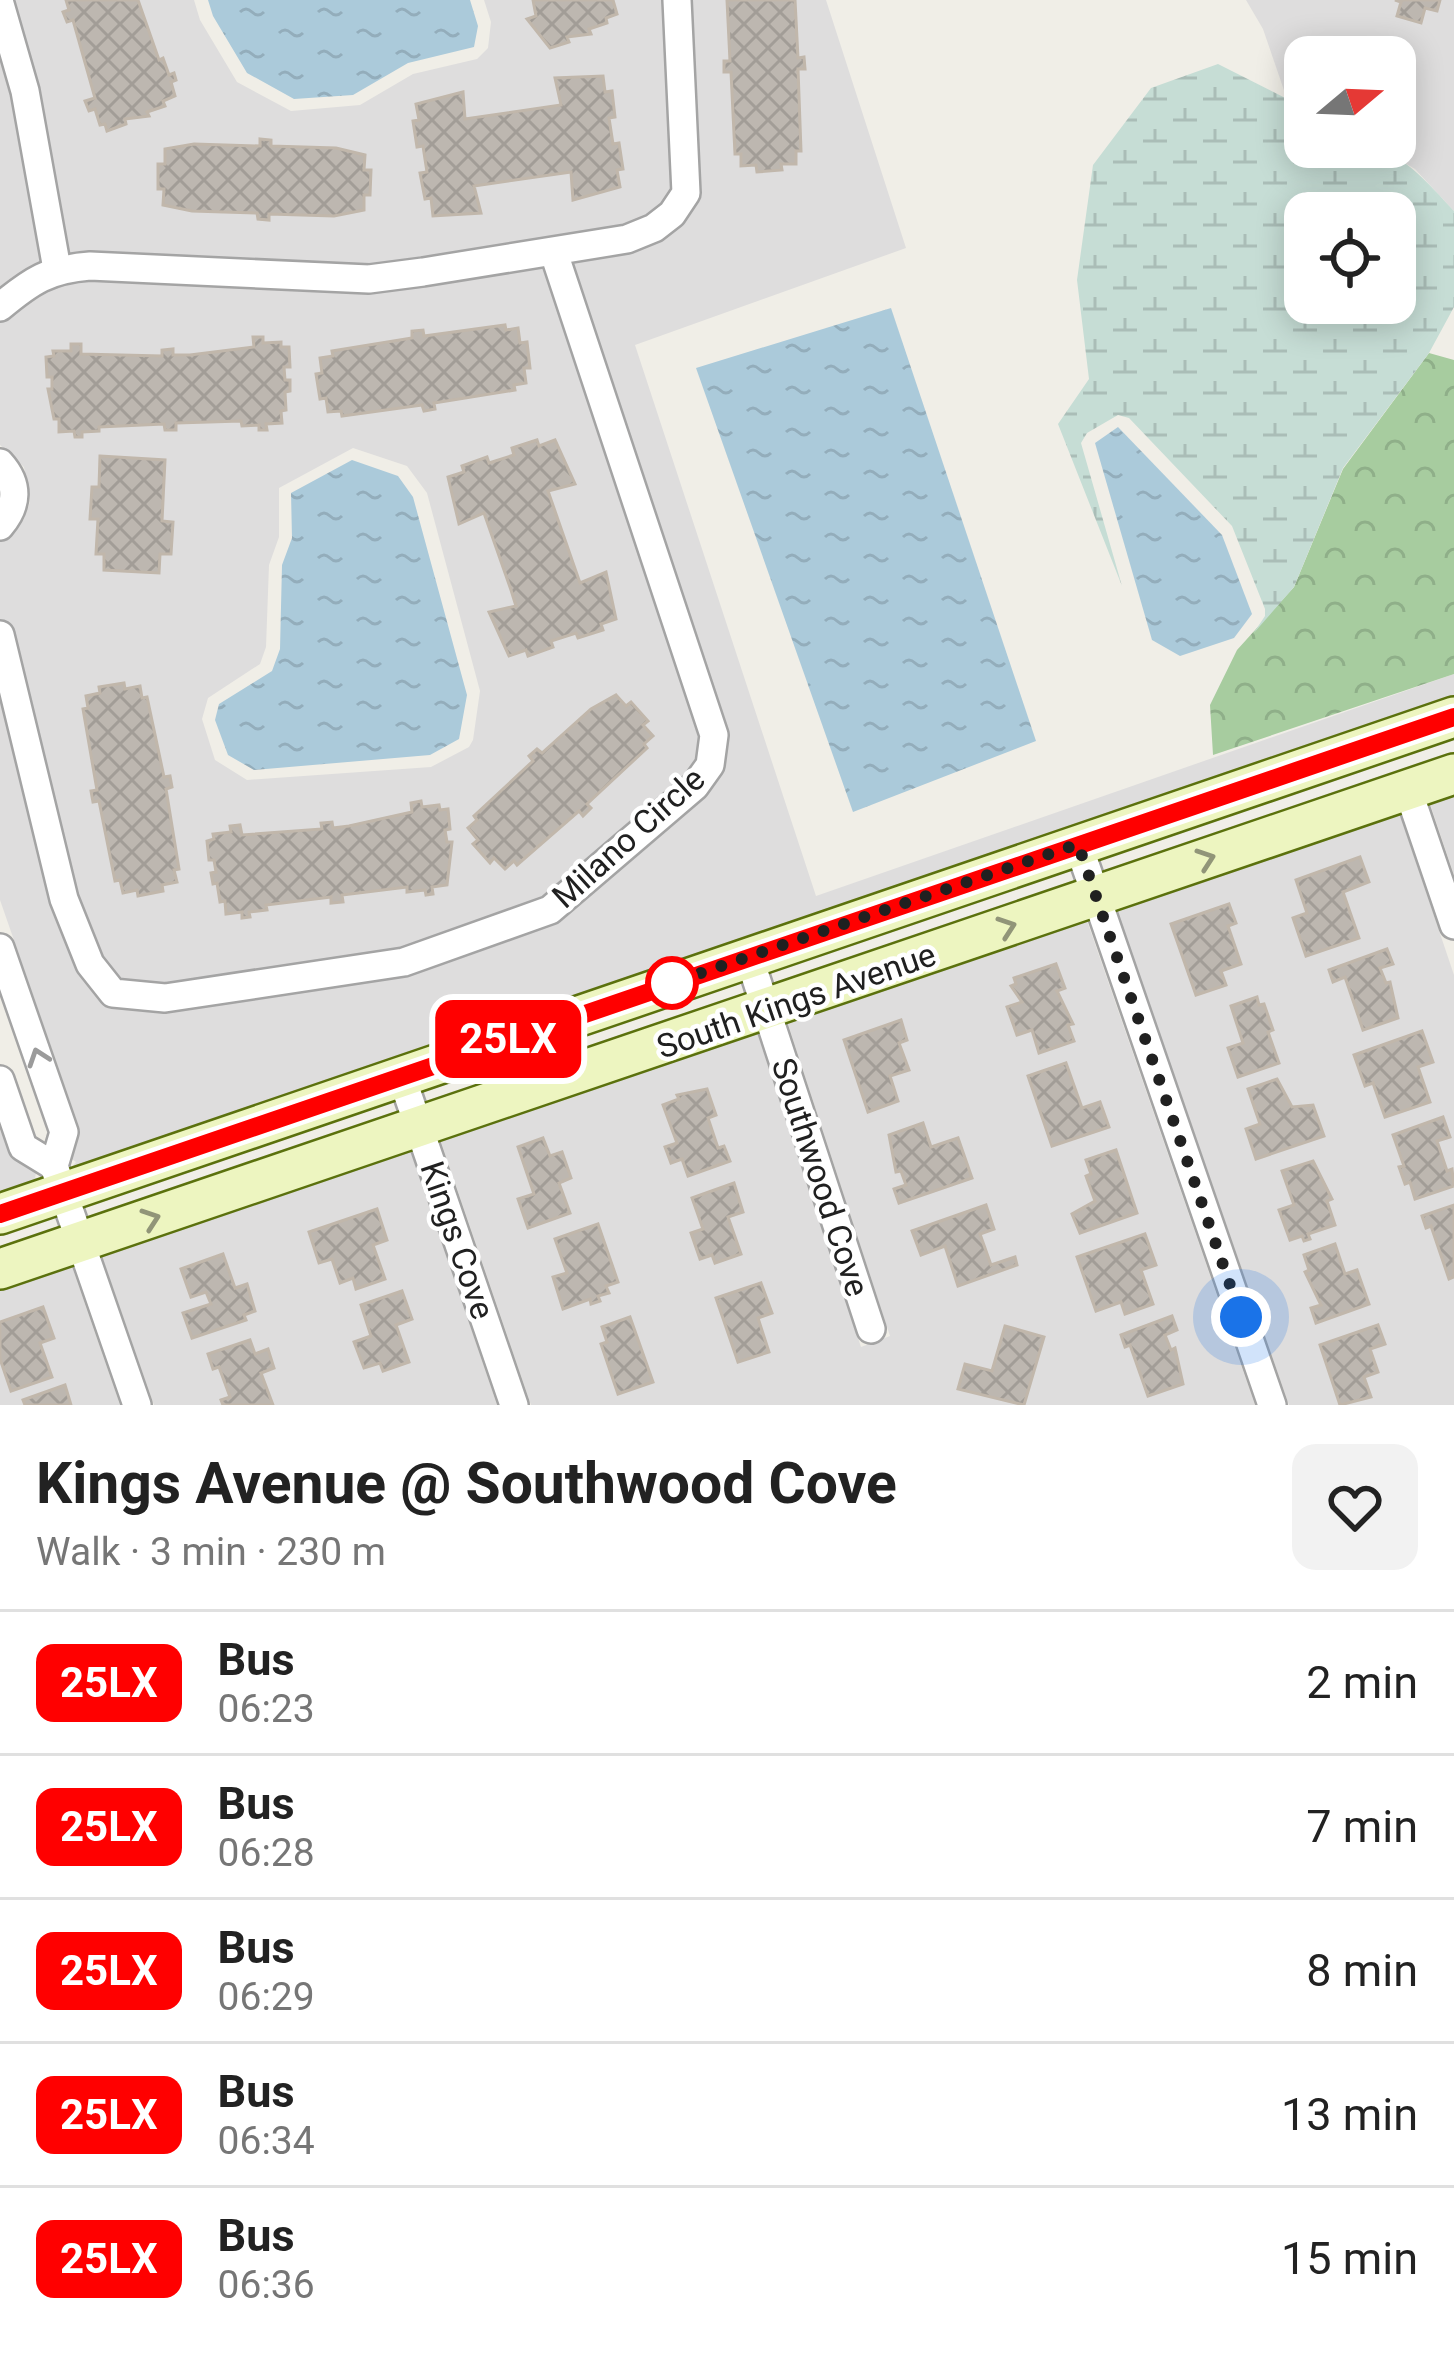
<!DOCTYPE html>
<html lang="en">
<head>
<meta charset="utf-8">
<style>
	body { margin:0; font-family:Roboto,sans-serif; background:#f2f2f2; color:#222; height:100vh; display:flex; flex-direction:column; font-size:45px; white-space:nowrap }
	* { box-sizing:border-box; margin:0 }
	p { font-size:39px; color:#767676 }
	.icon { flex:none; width:66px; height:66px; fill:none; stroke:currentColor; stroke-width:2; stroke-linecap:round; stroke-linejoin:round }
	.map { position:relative; height:1405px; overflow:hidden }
	.panel { display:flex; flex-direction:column; background:#fff; flex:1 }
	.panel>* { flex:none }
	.badge { padding:0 24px; border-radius:18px; font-size:42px; line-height:78px }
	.needle { width:78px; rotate:71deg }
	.buttons { position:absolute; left:1284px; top:36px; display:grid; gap:24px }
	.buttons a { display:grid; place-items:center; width:132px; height:132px; border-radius:24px; background:#fff; box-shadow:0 6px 30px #0003; font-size:60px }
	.you { position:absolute; width:60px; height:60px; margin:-30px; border:9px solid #fff; border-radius:50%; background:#1a73e8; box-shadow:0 0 0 18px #1a73e833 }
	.map>.badge { position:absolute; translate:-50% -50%; box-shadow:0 0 0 6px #fff }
	.round { display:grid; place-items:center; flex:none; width:126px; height:126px; border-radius:24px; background:#f2f2f2 }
	.head { display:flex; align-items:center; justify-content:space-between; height:204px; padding:0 36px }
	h1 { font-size:57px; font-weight:700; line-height:90px }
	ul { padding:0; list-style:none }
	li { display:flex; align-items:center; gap:36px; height:144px; padding:0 36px; border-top:3px solid #e0e0e0 }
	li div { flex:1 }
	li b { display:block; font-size:45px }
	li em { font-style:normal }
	li .badge { min-width:132px; font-weight:700; text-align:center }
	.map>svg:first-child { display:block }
</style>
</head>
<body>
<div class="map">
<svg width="1454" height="1405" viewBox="0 0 1454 1405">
	<defs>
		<pattern id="forest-crowns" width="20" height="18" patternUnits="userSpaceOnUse" patternTransform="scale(3)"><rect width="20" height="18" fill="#a7cc9f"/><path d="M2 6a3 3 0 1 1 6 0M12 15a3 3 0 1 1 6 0" fill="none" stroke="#8faf89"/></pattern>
		<pattern id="wetland-marsh" width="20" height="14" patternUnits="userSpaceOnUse" patternTransform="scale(3)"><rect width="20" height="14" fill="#c6ddd5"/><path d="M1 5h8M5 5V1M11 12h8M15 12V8" fill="none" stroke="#aabdb7"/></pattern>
		<pattern id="water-ripples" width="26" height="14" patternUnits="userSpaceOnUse" patternTransform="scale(3)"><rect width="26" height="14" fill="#abcada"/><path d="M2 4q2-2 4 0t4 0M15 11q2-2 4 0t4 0" fill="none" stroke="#93adbb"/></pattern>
		<pattern id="building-cross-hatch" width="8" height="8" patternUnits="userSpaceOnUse" patternTransform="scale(3)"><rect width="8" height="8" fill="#bdb7b0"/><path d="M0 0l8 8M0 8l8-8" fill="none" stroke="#a29d97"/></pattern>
	</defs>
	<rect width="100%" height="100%" fill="#f0eee7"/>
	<g fill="#dedddd" fill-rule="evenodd">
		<path d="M0,0H194L200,20L237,82L291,111L360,105L413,74L477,59L488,48L491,22L484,0H826L906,248L635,345L816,896L1454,674V702L74,1175L71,1168L76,1162L72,1159L79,1127L0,900V542L24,519L30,502L24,467L0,445ZM353,448L407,466L427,493L480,691L473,740L469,747L431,767L247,780L215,760L202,719L208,698L260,664L266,647L269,565L279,537V488Z"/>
		<path d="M1246,0H1454V211L1415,169L1378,147H1395V57H1305V108L1287,99L1263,29Z"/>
		<path d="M1454,789V875L1428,798Z"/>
		<path d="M1398,809L1454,975V1405H1289L1115,905Z"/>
		<path d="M1085,915L1255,1405H531L439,1136L756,1029L861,1347L890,1336L786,1018Z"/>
		<path d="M0,1130L13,1159L36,1173L35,1178L41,1179L43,1185L0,1199Z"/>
		<path d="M409,1146L497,1405H154L100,1251Z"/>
		<path d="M70,1261L120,1405H0V1284Z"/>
	</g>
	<path fill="url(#forest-crowns)" d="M1429,353L1454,360V674L1213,755L1210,705L1237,650L1294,587L1343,469Z"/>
	<path fill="url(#wetland-marsh)" fill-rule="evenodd" d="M1218,64L1305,108V147C1391,147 1395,146 1454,211V307L1429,353L1343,468L1294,587L1253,634L1265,616V609L1232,526L1129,418L1118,415L1087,433L1081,443L1122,586L1058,424L1089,379L1077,280L1093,165L1151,88ZM1305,213H1395V303H1305Z"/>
	<g fill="url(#water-ripples)">
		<path d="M208,0H470L478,26L474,47L408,63L353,95L294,99L247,73L213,16Z"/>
		<path d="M891,308L1036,741L853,812L696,368Z"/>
		<path d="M1118,427L1222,535L1252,614L1234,638L1180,656L1152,640L1095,443Z"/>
		<path d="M352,460L398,476L413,497L467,695L459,739L430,755L254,770L228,755L215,720L219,704L272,671L280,649L282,565L292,538L291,493Z"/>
	</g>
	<g fill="url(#building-cross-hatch)" stroke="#c1b7ab" stroke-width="3">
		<path d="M66,0H138L159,60L163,58L169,75L174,73L176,80L171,82L175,96L163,101L165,106L147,112L149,116L125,119L126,124L107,131L105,124L100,125L95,109L89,111L85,101L95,98L73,20L67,22L63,12L69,10Z"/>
		<path d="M613,0L617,14L606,18L607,23L589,29L591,34L567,37L569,42L550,48L527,19L536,16L533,0Z"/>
		<path d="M727,0H795L798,58L804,57L805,69H798L801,151H796V164H781L782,170L757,172L756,165L741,166V154H735L731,72H724V61H730Z"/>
		<path d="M1395,0H1440L1437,11L1425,8L1421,23L1397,16L1401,2Z"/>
		<path d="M603,76L605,92L612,91L615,117L609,118L613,144L619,143L623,169L617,170L620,187L573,200L571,172L474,186L481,213L433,216L431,198L425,199L420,173L427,172L423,146L417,147L413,121L419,120L416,104L463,92L465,119L561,105L555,78Z"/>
		<path d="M260,139L271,140V146L336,148L365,155L364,170H371L370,195H364V210L334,216L269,214V220L258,219L257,213L192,211L163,205L164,189H158V164H165V149L194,144L260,146Z"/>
		<path d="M505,325L506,330L518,328L520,343L527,342L530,368H524L526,383L514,385L515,390L434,403L435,409L424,411L422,405L342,416L341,411L328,412L326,398L320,399L316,374L322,373L320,358L333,356L332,351L412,338V331L423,330L424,336Z"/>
		<path d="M253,337H263V343L281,342V347H289L290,367H284L285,380H290V391L285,392L286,410L281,411L282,423L266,424L267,430H259V425L242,426L241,421L209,422L176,423V430H165L164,424L99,427V431L82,432V437H75L74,431L59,432V419H54L48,389H52V377H47L46,357L54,356L53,351H71V344H81V354L162,356V350L173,349V355H190L254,347Z"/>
		<path d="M537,440L539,446L555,440L575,484L548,491L580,583L606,572L616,619L601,624L603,630L578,638L576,633L551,641L553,647L528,656L526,650L509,656L489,612L516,606L511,590L484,513L459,524L448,477L464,472L462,466L487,457L489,463L514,455L512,448Z"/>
		<path d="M100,456L165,460L162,521L173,522L171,554H160L159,573L104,570V554H96L98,519H90L92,487H99Z"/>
		<path d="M124,683L125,689L140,686L142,698L147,697L164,777L170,776L172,787L166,789L179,869L174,870L177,882L162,885L163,891L138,896L137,890L123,893L120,880L115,881L99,801L93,802L91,791L97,790L83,709L88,708L86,696L100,693L99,687Z"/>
		<path d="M616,695L626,706L631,702L648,721L643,725L653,736L644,744L647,748L587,804L591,808L583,816L579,811L517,865L514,861L505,869L494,858L490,863L473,844L478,840L468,828L477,820L474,816L533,761L529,756L537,749L542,753L591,709Z"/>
		<path d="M421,801L422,807L439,805L440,810L448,809L450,829L445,830L447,842H452L447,885L432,887L433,894L426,895L425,890L407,892V887L342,895L343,902L331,903V897L266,905L267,910L249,912L250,917L242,918V912L226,914L225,901L220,902L217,883L213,884L211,873L216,872L214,860H209L207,841L214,839L213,834L231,832L230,826L240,825L242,835L322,829L321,823L332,822L333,828L349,826L412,812L411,803Z"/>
		<path d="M1360,857L1369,882L1343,892L1359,938L1306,956L1293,918L1307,913L1296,880Z"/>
		<path d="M1229,904L1236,923L1228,926L1241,964L1221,971L1226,985L1196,995L1171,924Z"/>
		<path d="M1387,949L1393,964L1380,968L1386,983L1390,982L1398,1018L1363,1030L1345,977L1333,982L1329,970Z"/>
		<path d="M1056,964L1065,988L1057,991L1073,1024L1068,1025L1074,1041L1039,1053L1032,1030L1017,1035L1007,1007L1022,1002L1011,986L1016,984L1014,978Z"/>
		<path d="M1257,997L1259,1005L1264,1004L1273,1030L1268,1032L1279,1063L1238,1077L1228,1048L1243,1043L1231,1006Z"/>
		<path d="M901,1020L907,1040L899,1043L909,1070L890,1076L898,1101L868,1112L844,1040Z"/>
		<path d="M1422,1031L1433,1062L1418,1067L1430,1102L1385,1117L1373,1083L1365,1086L1354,1055Z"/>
		<path d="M1066,1063L1082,1108L1100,1102L1109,1127L1052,1146L1028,1076Z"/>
		<path d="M1277,1079L1292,1107L1313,1105L1324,1136L1256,1159L1246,1129L1260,1124L1248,1089Z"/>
		<path d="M707,1089L716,1115L708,1118L718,1148L724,1146L730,1161L688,1176L682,1159L671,1163L665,1147L677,1143L663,1105L679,1099L677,1095Z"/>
		<path d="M1443,1117L1450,1137L1437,1141L1447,1171L1452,1169L1454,1186L1415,1199L1410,1182L1405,1184L1399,1167L1404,1166L1393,1135Z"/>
		<path d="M923,1123L931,1147L958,1138L972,1178L899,1203L894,1189L906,1185L901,1171L896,1172L889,1135Z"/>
		<path d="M543,1138L550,1156L562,1152L571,1178L559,1183L570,1213L528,1228L518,1199L534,1194L518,1147Z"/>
		<path d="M1116,1150L1137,1213L1080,1233L1072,1214L1095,1201L1086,1176L1091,1174L1086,1160Z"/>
		<path d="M1313,1161L1332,1199L1327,1201L1335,1225L1308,1234L1310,1239L1304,1241L1302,1236L1290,1240L1279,1210L1294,1205L1282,1171Z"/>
		<path d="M734,1183L743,1212L728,1217L741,1254L715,1263L712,1255L700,1259L691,1233L703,1229L692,1198Z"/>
		<path d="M986,1205L994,1229L980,1234L991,1265L1015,1257L1017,1265L958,1286L945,1246L921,1255L912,1231Z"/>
		<path d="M1454,1205V1277L1449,1279L1431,1226L1426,1228L1422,1216Z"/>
		<path d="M377,1209L387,1240L373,1245L385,1279L356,1289L353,1278L340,1283L332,1259L319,1263L309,1232Z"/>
		<path d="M598,1224L618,1282L606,1286L609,1293L598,1296L600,1301L591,1304L590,1299L563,1309L553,1277L567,1273L555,1239Z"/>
		<path d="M1145,1234L1156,1265L1141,1270L1153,1304L1125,1314L1121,1302L1096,1311L1077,1257Z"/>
		<path d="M1335,1244L1345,1274L1357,1270L1369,1304L1316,1323L1311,1308L1321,1305L1305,1272L1309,1270L1304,1255Z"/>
		<path d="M223,1254L235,1288L247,1284L255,1311L244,1315L246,1320L192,1338L183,1313L211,1304L206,1292L191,1297L181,1269Z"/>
		<path d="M761,1283L772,1313L758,1318L769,1352L738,1362L716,1298Z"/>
		<path d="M402,1291L412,1319L396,1325L409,1362L383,1371L380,1363L364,1368L354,1342L371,1336L361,1305Z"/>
		<path d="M43,1307L54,1338L40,1343L52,1377L11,1391L0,1359V1322Z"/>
		<path d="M1172,1316L1177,1330L1165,1335L1171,1350L1175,1348L1183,1384L1148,1396L1130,1345L1125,1347L1121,1335Z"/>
		<path d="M630,1317L653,1382L618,1394L601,1344L607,1342L602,1327Z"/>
		<path d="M1378,1325L1385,1344L1370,1349L1378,1372L1364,1377L1371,1397L1340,1405L1320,1345Z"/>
		<path d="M1005,1326L1044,1337L1024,1405L958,1389L965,1364L992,1371Z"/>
		<path d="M250,1340L255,1354L268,1349L274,1368L261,1373L273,1405H223L221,1400L230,1397L219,1367L213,1369L208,1354Z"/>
		<path d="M65,1385L71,1405H25L23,1400Z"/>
	</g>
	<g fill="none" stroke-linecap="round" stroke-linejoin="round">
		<g stroke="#a4a4a4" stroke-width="32">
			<g id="street">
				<path d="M0,4L25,91L57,269"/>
				<path d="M0,307C31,281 49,269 90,266L369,279L423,272L627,239L654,228L672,214L686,193L677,0"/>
				<path d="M0,463C19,484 18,505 0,526"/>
				<path d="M0,635L64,899L90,964L113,993L165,998L404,962L550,910L695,786L710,765L714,735L554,253"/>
				<path d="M1408,790L1454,925"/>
				<path d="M1078,844L1272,1405"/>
				<path d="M0,948L64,1132L54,1166L137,1405"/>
				<path d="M749,957L871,1329"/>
				<path d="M401,1075L514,1405"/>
				<path d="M0,1080L23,1147L54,1166"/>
			</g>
		</g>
		<g stroke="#5b710d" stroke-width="44">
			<g id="secondary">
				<path d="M0,1214L1454,717"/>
				<path d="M0,1269L1454,774"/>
			</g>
		</g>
		<use href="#street" stroke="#fff" stroke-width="27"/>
		<use href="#secondary" stroke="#edf5c0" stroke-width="39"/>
	</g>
	<defs><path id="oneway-chevron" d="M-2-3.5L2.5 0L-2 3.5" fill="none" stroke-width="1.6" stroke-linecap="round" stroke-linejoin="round" transform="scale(3)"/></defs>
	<g stroke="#919578">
		<use href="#oneway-chevron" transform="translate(1206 859) rotate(-19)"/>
		<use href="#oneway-chevron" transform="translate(1007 927) rotate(-19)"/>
		<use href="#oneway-chevron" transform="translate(151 1219) rotate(-19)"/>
	</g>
	<use stroke="#9b9b9b" href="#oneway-chevron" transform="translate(38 1057) rotate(-109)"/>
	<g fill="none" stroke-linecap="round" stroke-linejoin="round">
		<g stroke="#fff" stroke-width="27">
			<path id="line" d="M0,1214L1454,717"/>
		</g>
		<use href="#line" stroke="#f00" stroke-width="18"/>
		<path stroke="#202020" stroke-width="12" stroke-dasharray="0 21.6" d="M672,983L666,985L1078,844L1241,1317"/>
	</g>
	<circle fill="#fff" stroke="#f00" stroke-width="6" cx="672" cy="983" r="24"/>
	<g text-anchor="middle" stroke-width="9" stroke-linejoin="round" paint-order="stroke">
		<g font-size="33" fill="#202020" stroke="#fff">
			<text transform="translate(628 837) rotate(-42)" y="12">Milano Circle</text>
			<text transform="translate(796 1000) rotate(-19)" y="12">South Kings Avenue</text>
			<text transform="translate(821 1177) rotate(72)" y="12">Southwood Cove</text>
			<text transform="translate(458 1240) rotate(71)" y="12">Kings Cove</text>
		</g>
	</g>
</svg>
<div class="buttons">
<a><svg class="needle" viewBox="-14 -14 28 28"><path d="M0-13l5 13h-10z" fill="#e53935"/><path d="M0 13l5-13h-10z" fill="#767676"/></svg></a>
<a><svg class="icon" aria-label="locate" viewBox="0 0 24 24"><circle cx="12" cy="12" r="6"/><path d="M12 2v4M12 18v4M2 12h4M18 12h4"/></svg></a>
</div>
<div class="you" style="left:1241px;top:1317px"></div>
<b class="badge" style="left:508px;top:1039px;background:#f00;color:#fff">25LX</b>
</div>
<section class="panel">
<div class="head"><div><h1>Kings Avenue @ Southwood Cove</h1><p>Walk · 3 min · 230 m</p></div><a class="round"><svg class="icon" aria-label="heart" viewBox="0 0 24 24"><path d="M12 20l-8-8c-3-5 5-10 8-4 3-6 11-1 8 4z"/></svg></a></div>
<ul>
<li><span class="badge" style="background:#f00;color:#fff">25LX</span><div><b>Bus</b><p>06:23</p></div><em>2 min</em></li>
<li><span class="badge" style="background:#f00;color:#fff">25LX</span><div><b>Bus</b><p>06:28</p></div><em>7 min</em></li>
<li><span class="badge" style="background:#f00;color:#fff">25LX</span><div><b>Bus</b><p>06:29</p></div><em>8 min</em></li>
<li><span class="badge" style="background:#f00;color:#fff">25LX</span><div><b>Bus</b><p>06:34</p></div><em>13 min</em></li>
<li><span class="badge" style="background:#f00;color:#fff">25LX</span><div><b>Bus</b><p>06:36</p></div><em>15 min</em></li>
</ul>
</section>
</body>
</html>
